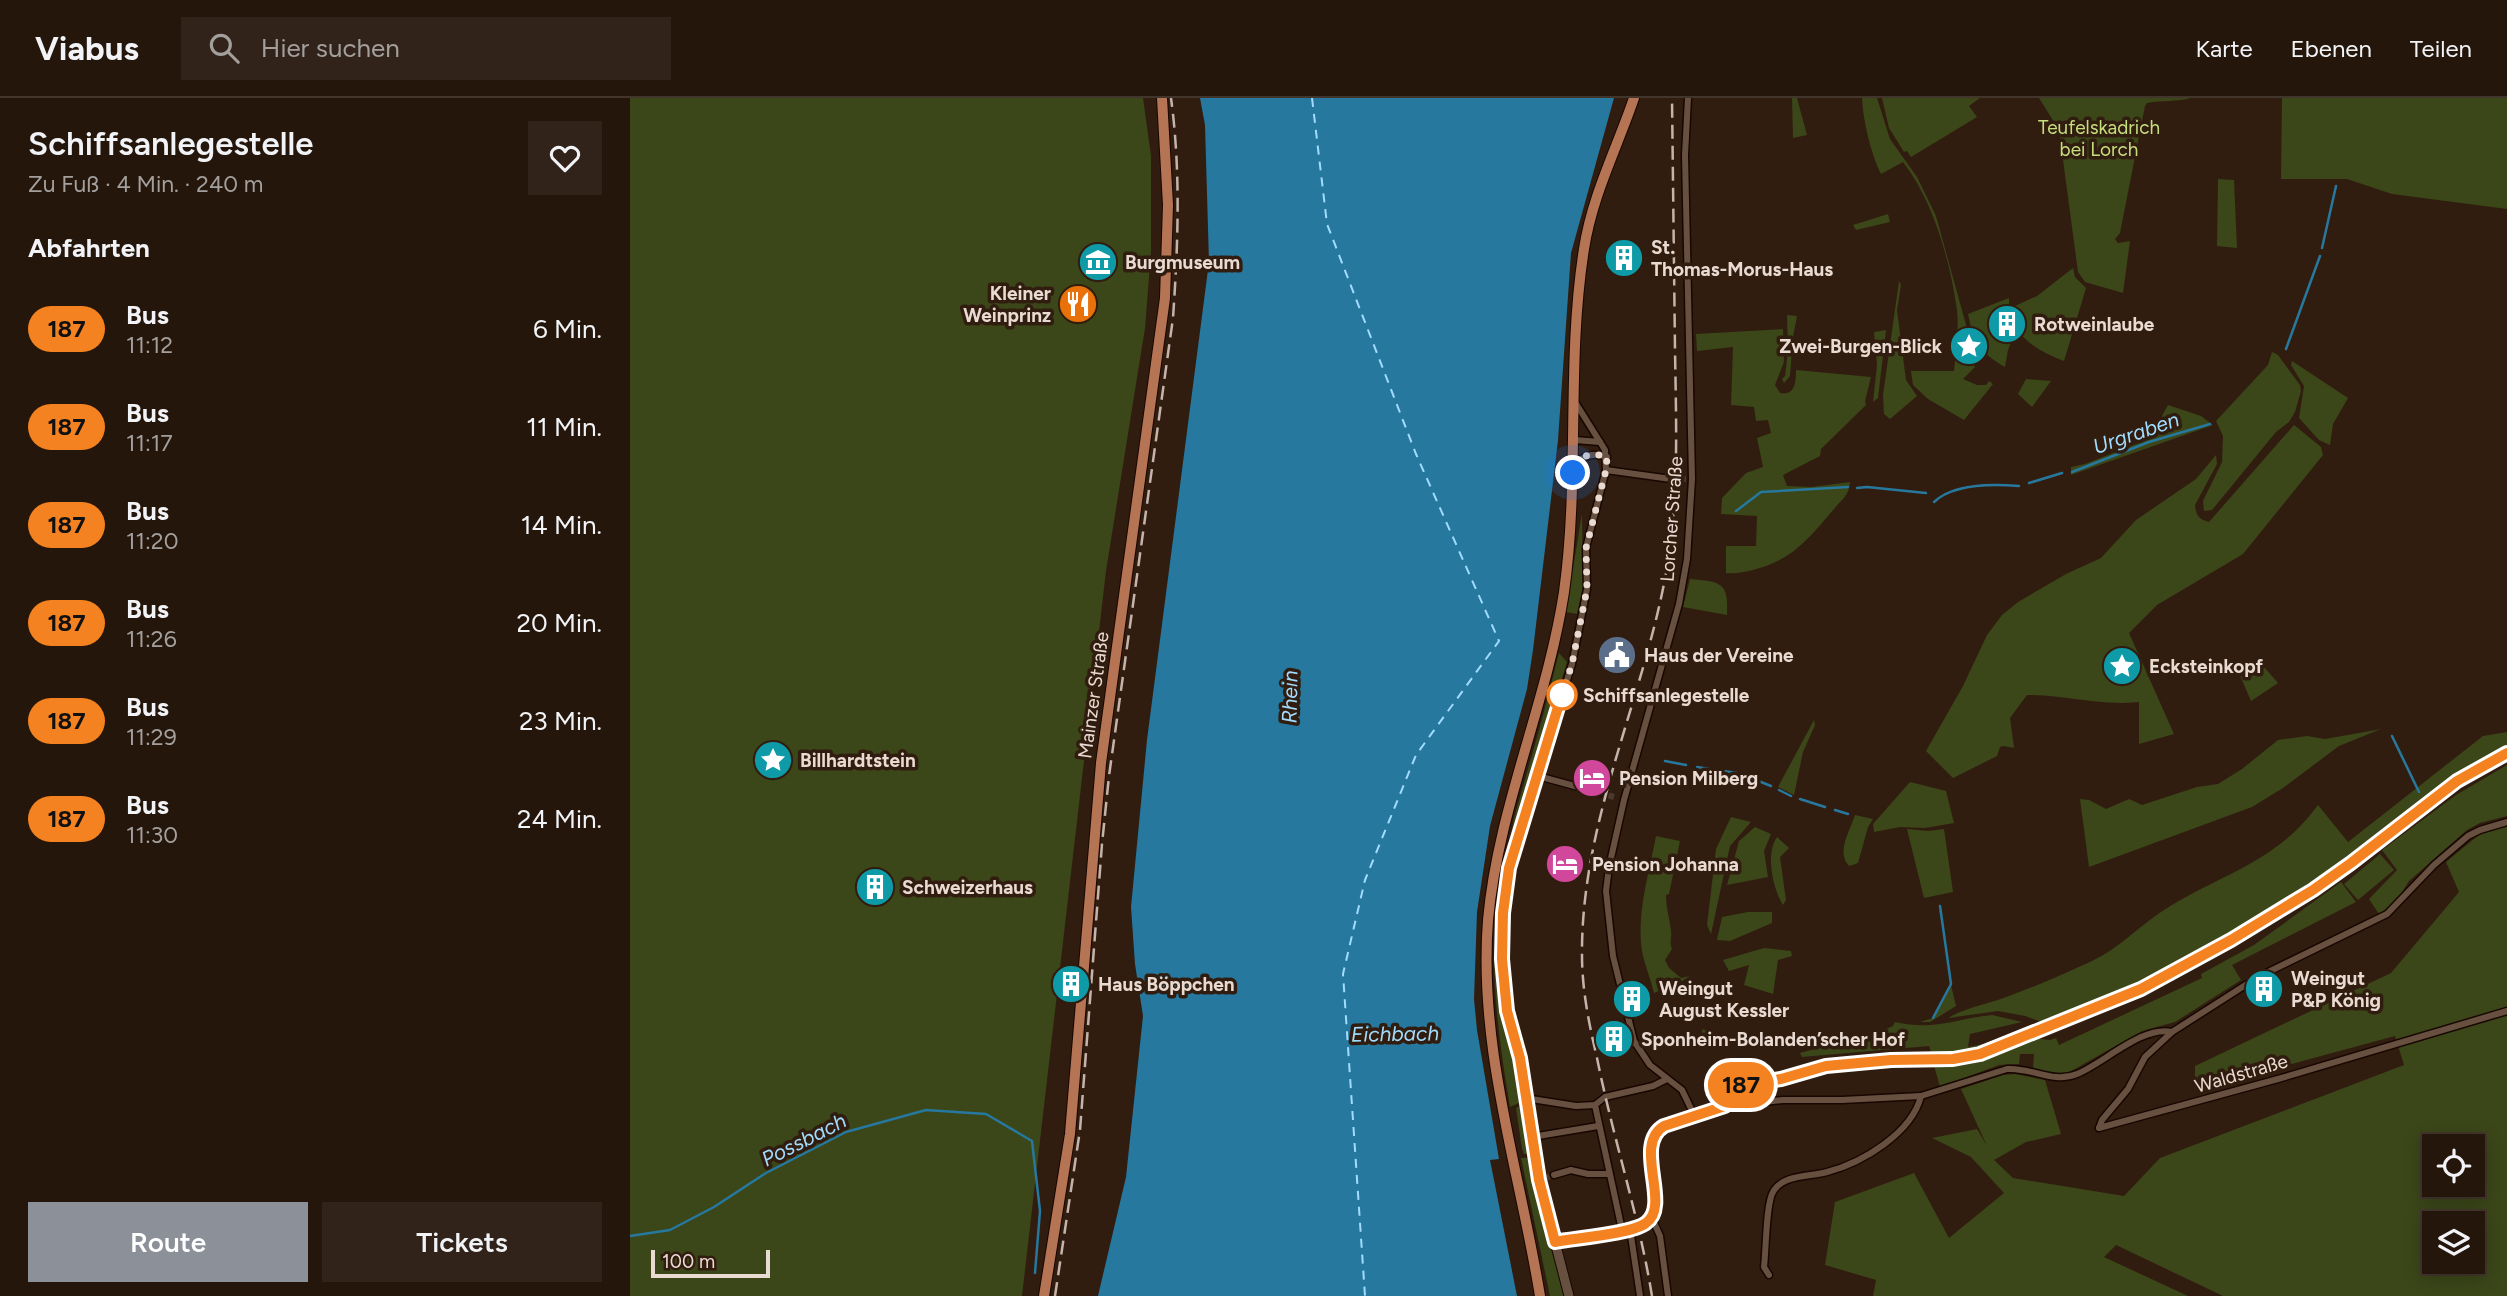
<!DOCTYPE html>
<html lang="de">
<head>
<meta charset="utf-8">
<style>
	body { margin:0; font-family:Figtree,sans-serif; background:#312319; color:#f1f3f6; height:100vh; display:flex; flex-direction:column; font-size:26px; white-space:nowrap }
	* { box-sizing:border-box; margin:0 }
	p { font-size:23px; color:#a39f9d }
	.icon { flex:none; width:38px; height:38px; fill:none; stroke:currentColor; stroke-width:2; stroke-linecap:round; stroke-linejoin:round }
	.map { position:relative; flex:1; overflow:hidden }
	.drawer { display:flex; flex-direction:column; background:#25160b; width:630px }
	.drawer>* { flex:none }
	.badge { padding:0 14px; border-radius:23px; font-size:24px; line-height:46px }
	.tools { position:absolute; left:1792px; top:1036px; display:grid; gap:14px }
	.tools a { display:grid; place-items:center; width:63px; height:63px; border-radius:0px; background:#25160b; box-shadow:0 4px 18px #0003,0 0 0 2px #42352c; font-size:35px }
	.scale { position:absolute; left:21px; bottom:18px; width:119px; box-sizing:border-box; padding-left:7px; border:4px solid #e9dad2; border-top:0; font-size:19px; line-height:24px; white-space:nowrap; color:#e9dad2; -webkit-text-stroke:5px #311d0f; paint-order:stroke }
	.you { position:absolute; width:35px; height:35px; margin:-18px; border:5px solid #fff; border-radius:50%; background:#1a73e8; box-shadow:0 0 0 10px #1a73e833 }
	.map>.badge { position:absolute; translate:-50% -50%; box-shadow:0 0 0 4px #fff }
	h2 { padding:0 28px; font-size:26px; line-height:63px }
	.round { display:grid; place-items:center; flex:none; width:74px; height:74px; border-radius:0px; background:#312319 }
	.overview { display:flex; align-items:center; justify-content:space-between; height:119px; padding:0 28px }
	h1 { font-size:33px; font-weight:600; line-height:52px }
	.primary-button { display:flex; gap:14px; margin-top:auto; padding:14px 28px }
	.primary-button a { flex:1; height:80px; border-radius:0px; background:#8c9099; color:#fff; font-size:28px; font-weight:600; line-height:80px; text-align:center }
	.primary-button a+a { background:#312319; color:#f1f3f6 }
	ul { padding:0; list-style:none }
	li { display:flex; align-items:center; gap:21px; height:98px; padding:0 28px }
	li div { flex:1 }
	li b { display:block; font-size:26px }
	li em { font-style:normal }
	li .badge { min-width:77px; font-weight:700; text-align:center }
	header { display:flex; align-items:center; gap:42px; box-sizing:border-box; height:98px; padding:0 35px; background:#25160b; border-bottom:2px solid #42352c }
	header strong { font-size:33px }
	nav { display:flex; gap:38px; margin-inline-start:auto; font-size:24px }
	.search { width:490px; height:63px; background:#312319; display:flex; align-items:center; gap:18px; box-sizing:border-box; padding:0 24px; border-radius:0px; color:#a39f9d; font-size:26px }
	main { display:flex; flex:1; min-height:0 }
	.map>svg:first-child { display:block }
</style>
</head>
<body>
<header>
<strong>Viabus</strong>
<div class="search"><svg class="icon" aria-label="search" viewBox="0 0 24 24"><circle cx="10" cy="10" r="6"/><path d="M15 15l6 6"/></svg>Hier suchen</div>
<nav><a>Karte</a><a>Ebenen</a><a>Teilen</a></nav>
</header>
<main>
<section class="drawer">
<div class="overview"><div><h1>Schiffsanlegestelle</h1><p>Zu Fuß · 4 Min. · 240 m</p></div><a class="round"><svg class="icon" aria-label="heart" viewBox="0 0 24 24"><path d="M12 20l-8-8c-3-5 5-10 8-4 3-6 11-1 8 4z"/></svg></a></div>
<h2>Abfahrten</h2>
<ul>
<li><span class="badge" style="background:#f58220;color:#111">187</span><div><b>Bus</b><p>11:12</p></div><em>6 Min.</em></li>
<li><span class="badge" style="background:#f58220;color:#111">187</span><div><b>Bus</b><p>11:17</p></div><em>11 Min.</em></li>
<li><span class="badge" style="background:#f58220;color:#111">187</span><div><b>Bus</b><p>11:20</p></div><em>14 Min.</em></li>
<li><span class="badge" style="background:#f58220;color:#111">187</span><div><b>Bus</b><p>11:26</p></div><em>20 Min.</em></li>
<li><span class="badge" style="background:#f58220;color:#111">187</span><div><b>Bus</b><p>11:29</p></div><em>23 Min.</em></li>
<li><span class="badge" style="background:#f58220;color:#111">187</span><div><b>Bus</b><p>11:30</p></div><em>24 Min.</em></li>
</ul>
<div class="primary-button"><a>Route</a><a>Tickets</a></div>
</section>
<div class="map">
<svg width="1877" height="1198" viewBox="0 0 1877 1198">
	<rect width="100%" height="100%" fill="#311d0f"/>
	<g fill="#3b4619" fill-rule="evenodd">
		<path d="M0,0H513L521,58V154L515,230L476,473L392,1198H0Z"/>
		<path d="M1162,0H1167L1177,37L1163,40Z"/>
		<path d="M1232,0H1247L1260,41L1287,79L1306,118L1341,245V261L1345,269L1333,281L1347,287H1356L1359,283L1363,286L1334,322L1298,301L1283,287L1281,273H1324C1326,253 1329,232 1327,212C1320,163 1304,104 1273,64L1251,76C1241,56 1233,22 1232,0Z"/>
		<path d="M1252,0H1350L1339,8L1347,19L1281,59L1277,53L1274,54L1259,30Z"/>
		<path d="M1409,0H1561C1547,4 1532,2 1517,5L1515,8L1490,135L1485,141L1488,145L1500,143L1493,195L1455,184L1448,174L1429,32Z"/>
		<path d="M1652,0H1877V111L1762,96L1717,81H1651Z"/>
		<path d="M1588,81L1604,82L1607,150L1587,148Z"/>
		<path d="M1258,116L1260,124L1226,132L1223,127Z"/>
		<path d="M1443,170L1445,179L1456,190L1434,263C1418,257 1395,246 1387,230C1383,224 1385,215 1385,208L1407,198Z"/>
		<path d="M1269,183L1271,187L1267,212L1276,282L1287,298L1260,321L1254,316L1253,297Z"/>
		<path d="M1379,200V222H1373L1372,228L1375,231H1381L1384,236L1378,252L1375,269C1349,254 1344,244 1338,216Z"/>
		<path d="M1157,217L1167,218L1163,239L1160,278L1154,285L1152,281L1155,278L1158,252Z"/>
		<path d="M1153,231L1154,264L1145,287L1150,295C1165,298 1166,284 1166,272L1241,279L1235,303L1236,307L1191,351L1190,358L1153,377L1157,388L1181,389L1220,384C1219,398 1212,401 1204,411C1179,440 1163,462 1123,472C1114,474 1105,476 1096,475V448H1126L1127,418L1091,416L1092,400L1116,375L1133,369L1127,340L1141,335L1138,322L1126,323L1124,309L1101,307L1103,249L1067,253L1066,236Z"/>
		<path d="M1256,232L1248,300L1243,304L1247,267L1244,234Z"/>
		<path d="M1642,254L1648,257L1670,287L1671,293L1665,314L1659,324L1646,334L1582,412L1574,413L1573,403L1592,364L1593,338L1586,323L1638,267Z"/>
		<path d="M1662,263L1718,300L1703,326L1700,347L1689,342L1669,320L1674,288L1661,267Z"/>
		<path d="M1396,281L1421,283L1402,309L1388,296Z"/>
		<path d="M1538,307L1571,318L1583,327L1441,377V369L1455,366L1519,341Z"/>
		<path d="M1664,327L1691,349L1693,357L1613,456L1527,507L1499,535L1544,636L1509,646V604C1469,608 1436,597 1397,597L1380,620L1384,650L1374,648L1370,649L1367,658L1323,680L1296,653L1333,588L1357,537L1372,517L1388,504L1436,476L1471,460L1506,422L1566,381L1586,357L1587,366L1565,407C1566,418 1569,421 1579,424Z"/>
		<path d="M952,415L953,489L947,516L936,514Z"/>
		<path d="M1060,481C1090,484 1099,483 1097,517L1053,509Z"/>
		<path d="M929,555L937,564L879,755L873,787L884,720L911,625Z"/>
		<path d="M1629,563L1648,585L1621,603L1609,575Z"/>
		<path d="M1184,622L1185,627L1173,654L1164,697L1148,689Z"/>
		<path d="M1751,631L1709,648L1653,690L1622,709L1459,769L1450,701L1459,702L1476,711L1499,701L1512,707L1567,689L1588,686L1612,671L1648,642L1677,638L1695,641Z"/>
		<path d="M1877,634V651L1853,661L1810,689L1762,729L1693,780L1604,836L1533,873L1459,907L1412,924L1395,918L1368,913L1318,920C1334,911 1351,907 1368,902C1400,891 1431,877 1462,863C1488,851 1507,830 1531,814C1589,776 1644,767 1688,707L1718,744L1853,638Z"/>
		<path d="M1877,667V718L1850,725L1837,732L1779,783L1765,805L1749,816L1739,801L1767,772L1752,752L1826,697Z"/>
		<path d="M1280,684L1316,693L1324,725L1295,730L1270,729L1244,734L1243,726Z"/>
		<path d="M1225,717L1243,721L1238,729L1228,765L1219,768C1206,754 1220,733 1225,717Z"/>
		<path d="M1101,719L1121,724L1100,748L1081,836L1077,827L1086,751Z"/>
		<path d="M1877,728V1198H1593L1486,1147L1474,1159L1558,1198H1243L1246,1182L1195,1167L1205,1104L1284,1075L1319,1140L1374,1095L1341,1059L1302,1040L1347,1031L1357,1048L1331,991L1373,977L1385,976L1415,982L1431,1036L1396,1044L1364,1062L1383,1080L1494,1098L1530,1060L1774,967L1765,938L1565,992V968L1761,875L1829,794L1816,764L1850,736ZM1804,1048H1843V1087H1804ZM1804,1125H1843V1164H1804Z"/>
		<path d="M1125,729L1141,736L1134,753L1138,779L1097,787L1109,743Z"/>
		<path d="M1277,731L1298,733L1314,731L1323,794L1294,800Z"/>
		<path d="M1026,738L1050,743L1039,796L1036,797C1036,810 1040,822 1041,833C1042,841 1039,844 1042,851L1035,862L1039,870L1051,880L1060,878L1052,883L1024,895C1021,882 1016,870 1013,858C1005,819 1019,776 1026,738Z"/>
		<path d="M1147,739L1159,750L1150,759L1156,802L1153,807C1143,791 1135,756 1147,739Z"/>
		<path d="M1750,756L1764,772L1728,802L1714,786Z"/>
		<path d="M1711,784L1726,804L1602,867L1611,882L1545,924L1512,933L1436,976L1427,977L1403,970L1404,956H1390L1389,966L1369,967L1310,989L1303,964L1355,958L1402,940L1420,942L1426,940L1429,947L1572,880L1571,876L1624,847Z"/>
		<path d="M1118,814H1142V825L1100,843L1087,842L1092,819Z"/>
		<path d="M1134,850L1161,853L1162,858L1148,862L1143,896L1114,887L1119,867L1099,873L1093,862Z"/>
		<path d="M867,852L869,886L874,921L886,958L893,1003L880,1009C871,956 864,906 864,853Z"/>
		<path d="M1321,887L1326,908L1300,924H1290L1303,920Z"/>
		<path d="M1362,917L1392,924L1340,936L1338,949L1363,944L1396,929L1398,932C1363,948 1340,955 1302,957L1299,948L1172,959L1170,955L1254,932L1263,928L1265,924C1304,933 1324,921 1362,917Z"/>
		<path d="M1073,931L1095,941L1092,949L1073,943L1064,950Z"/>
		<path d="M893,1007L899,1050L900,1056H894L892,1051L886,1010Z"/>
		<path d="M891,1060H901L921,1150L935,1198H920Z"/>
	</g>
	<path fill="#27789f" d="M570,0H984L941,155L928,342L903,552L897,591L860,728L847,814L844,901L847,932L869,1061L860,1062L887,1198H468L496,1079L513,918L505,866L501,809L517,642L579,164L575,27Z"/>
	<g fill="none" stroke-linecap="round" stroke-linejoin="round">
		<g stroke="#27789f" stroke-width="2.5">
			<path d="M1692,150L1706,88"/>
			<path d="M1656,251L1690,158"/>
			<path d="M1442,374L1519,344L1580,326"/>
			<path d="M1399,385L1432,375"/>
			<path d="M1227,390L1237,389L1296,395"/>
			<path d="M1304,404C1324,385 1363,386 1389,388"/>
			<path d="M1106,413L1131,394L1218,389"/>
			<path d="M1762,638L1789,694"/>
			<path d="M1035,663L1056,667"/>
			<path d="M1067,669L1107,675"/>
			<path d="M1116,678L1141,688"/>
			<path d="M1149,692L1161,698"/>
			<path d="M1170,701L1195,709"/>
			<path d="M1205,712L1218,716"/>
			<path d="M1303,920L1321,886L1310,808"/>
			<path d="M0,1138L40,1132L84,1109L136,1075L216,1034L296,1012L356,1016L402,1043L410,1113L405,1175"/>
		</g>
		<path stroke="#a1dcfe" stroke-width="2" stroke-dasharray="9 7" stroke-linecap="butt" d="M682,0L697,126L786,356L869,543L786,657L735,782L713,876L735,1198"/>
		<g stroke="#4d392c" stroke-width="6" stroke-dasharray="6 3" stroke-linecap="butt">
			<path d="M1041,381H1056"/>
			<path d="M970,695L984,699"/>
			<path d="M914,1080L924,1077"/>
		</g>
		<g stroke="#180600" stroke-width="9">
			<g id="street">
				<path d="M1058,0L1055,57L1062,381L1057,461L1049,506L994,702L979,769L976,793L983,858L1004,943L1020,967L1052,992L1065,1019"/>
				<path d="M945,342L970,344"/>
				<path d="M944,369C952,357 963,354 977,359"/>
				<path d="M976,372L1041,381"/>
				<path d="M908,678L970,695"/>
				<path d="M895,1000L946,1008L965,1007L975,999L1023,988L1037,981"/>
				<path d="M965,1007L992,1132"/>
				<path d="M1095,1008L1153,1002H1212L1291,998L1377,971C1402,969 1422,986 1447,976C1474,965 1513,927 1542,934"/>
				<path d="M1469,1030L1472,1022L1498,991L1515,959L1542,934L1628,879L1757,816L1804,767L1838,738L1850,732L1877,724"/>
				<path d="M1469,1030L1648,981L1877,913"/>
				<path d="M902,1039L968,1028"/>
				<path d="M924,1077L941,1072L958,1076H979"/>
				<path d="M1022,1120L1030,1138L1038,1198"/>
				<path d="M1000,1131L1010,1198"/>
				<path d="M925,1144L909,1082L890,960L877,913L871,861L873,815L879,770L942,566L957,491L956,450L976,372L975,352L945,304"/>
				<path d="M1139,1177L1134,1169C1136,1153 1136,1105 1143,1094C1153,1076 1180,1079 1197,1074C1232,1065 1282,1035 1291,998"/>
			</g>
		</g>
		<g stroke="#180600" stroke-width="11">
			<path id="secondary" d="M939,1198L925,1144L1008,1129L1022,1120C1032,1095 1009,1049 1031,1030L1095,1008L1107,990L1115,986L1144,982L1196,968L1261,962L1323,961L1350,956L1511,891L1601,842L1683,792L1721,765L1827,683L1877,655"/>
		</g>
		<g stroke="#180600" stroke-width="12">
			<g id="primary">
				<path d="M414,1198L440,1036L471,665L535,200L538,107L532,0"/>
				<path d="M910,1198C890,1074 848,950 858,822C868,710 917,605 934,494C950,380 936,264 954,151C962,98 987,50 1004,0"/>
			</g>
		</g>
		<use href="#street" stroke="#685041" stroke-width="6"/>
		<use href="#secondary" stroke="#685041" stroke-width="9"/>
		<use href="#primary" stroke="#b57555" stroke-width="10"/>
		<g stroke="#c4b4ab" stroke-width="2.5" stroke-dasharray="14 7" stroke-linecap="butt">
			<path d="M425,1198L450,1032L472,746L479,678L543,220C548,147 551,74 541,0"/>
			<path d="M1022,1198C1009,1118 983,1040 967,960C959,926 952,892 952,857C951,720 1016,597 1038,464C1049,393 1046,322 1045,251C1044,167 1043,84 1042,0"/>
		</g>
	</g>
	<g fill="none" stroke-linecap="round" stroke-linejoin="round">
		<g stroke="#fff" stroke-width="16">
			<path id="line" d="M932,596L879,770L873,815L872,861L877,913L890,960L909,1082L925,1144C945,1140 1002,1136 1016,1125C1042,1107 1002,1047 1034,1028L1095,1008L1109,988L1151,981L1196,968L1261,962L1323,961L1350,956L1511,891L1601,842L1683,792L1721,765L1827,683L1877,655"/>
		</g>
		<use href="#line" stroke="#f58220" stroke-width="10"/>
		<path stroke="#e9dad2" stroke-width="7" stroke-dasharray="0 12.6" d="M932,597L942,566L957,491L956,450L976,372L977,359C961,353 946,358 943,375"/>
	</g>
	<defs>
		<g id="building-disc" transform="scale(2.0125)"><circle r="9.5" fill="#0f9aa8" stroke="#311d0f"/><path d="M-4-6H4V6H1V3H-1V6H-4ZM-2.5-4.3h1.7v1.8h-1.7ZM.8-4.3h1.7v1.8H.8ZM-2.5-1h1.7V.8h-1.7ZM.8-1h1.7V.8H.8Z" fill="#fff"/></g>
		<g id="museum-disc" transform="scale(2.0125)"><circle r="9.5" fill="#0f9aa8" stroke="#311d0f"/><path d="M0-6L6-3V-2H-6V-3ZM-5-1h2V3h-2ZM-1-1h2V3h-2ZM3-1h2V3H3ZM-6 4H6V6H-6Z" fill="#fff"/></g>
		<g id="restaurant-disc" transform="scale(2.0125)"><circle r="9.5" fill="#e8710a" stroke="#311d0f"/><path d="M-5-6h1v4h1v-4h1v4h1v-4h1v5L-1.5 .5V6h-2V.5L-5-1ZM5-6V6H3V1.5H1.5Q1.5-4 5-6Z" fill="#fff"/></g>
		<g id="sight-disc" transform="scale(2.0125)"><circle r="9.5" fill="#0f9aa8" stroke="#311d0f"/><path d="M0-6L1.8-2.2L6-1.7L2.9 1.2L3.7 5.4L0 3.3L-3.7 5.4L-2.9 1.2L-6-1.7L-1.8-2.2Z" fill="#fff"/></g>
		<g id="civic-disc" transform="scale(2.0125)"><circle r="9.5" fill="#5c6f8a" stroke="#311d0f"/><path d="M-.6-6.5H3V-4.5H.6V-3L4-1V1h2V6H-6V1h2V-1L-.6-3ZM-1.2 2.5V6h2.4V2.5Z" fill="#fff"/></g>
		<g id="hotel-disc" transform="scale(2.0125)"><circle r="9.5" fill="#d1479c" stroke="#311d0f"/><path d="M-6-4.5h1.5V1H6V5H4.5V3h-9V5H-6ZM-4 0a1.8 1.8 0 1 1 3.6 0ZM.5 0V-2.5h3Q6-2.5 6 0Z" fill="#fff"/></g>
	</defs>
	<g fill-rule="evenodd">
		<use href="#building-disc" x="994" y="160"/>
		<use href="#museum-disc" x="468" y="164"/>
		<use href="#restaurant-disc" x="448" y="206"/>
		<use href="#building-disc" x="1377" y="226"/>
		<use href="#sight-disc" x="1339" y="248"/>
		<use href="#civic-disc" x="987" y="557"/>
		<use href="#sight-disc" x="1492" y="568"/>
		<use href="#sight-disc" x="143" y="662"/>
		<use href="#hotel-disc" x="962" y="680"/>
		<use href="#hotel-disc" x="935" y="766"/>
		<use href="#building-disc" x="245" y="789"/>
		<use href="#building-disc" x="441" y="886"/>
		<use href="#building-disc" x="1634" y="891"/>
		<use href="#building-disc" x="1002" y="901"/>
		<use href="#building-disc" x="984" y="941"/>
	</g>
	<circle fill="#fff" stroke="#f58220" stroke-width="3.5" cx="932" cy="597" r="14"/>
	<g text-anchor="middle" stroke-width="7" stroke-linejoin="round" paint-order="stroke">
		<g font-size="19" fill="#c5df7d" stroke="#311d0f">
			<text x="1469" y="36">Teufelskadrich<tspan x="1469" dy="22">bei Lorch</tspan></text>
		</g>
		<g font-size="19" font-weight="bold" fill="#e9dad2" stroke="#311d0f" text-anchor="start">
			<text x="1021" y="156">St.<tspan x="1021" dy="22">Thomas-Morus-Haus</tspan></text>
			<text x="495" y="171">Burgmuseum</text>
			<text x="421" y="202" text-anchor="end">Kleiner<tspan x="421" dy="22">Weinprinz</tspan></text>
			<text x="1404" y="233">Rotweinlaube</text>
			<text x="1312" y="255" text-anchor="end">Zwei-Burgen-Blick</text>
			<text x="1014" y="564">Haus der Vereine</text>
			<text x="1519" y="575">Ecksteinkopf</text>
			<text x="170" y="669">Billhardtstein</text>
			<text x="989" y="687">Pension Milberg</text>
			<text x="962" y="773">Pension Johanna</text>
			<text x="272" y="796">Schweizerhaus</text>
			<text x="1661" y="887">Weingut<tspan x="1661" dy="22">P&amp;P König</tspan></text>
			<text x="468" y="893">Haus Böppchen</text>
			<text x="1029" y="897">Weingut<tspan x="1029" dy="22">August Kessler</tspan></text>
			<text x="1011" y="948">Sponheim-Bolanden’scher Hof</text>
		</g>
		<g font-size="19" fill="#e9dad2" stroke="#311d0f">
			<text transform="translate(1041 421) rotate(-86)" y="7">Lorcher Straße</text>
			<text transform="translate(463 597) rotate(-82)" y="7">Mainzer Straße</text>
			<text transform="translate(1611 975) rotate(-16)" y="7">Waldstraße</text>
		</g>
		<g font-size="19" font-weight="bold" fill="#e9dad2" stroke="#311d0f" text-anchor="start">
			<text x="953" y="604">Schiffsanlegestelle</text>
		</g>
		<g font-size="21" font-style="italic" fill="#a1dcfe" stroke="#311d0f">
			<text transform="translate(1506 335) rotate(-19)" y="7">Urgraben</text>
			<text transform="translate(660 599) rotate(-89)" y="7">Rhein</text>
			<text transform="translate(765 936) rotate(-1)" y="7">Eichbach</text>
			<text transform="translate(174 1042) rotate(-27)" y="7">Possbach</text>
		</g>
	</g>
</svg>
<div class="tools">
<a><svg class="icon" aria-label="locate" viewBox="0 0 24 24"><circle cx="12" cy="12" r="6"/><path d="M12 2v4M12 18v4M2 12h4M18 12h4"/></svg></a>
<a><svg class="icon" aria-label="layers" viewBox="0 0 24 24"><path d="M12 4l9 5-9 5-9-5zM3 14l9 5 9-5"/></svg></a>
</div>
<div class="scale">100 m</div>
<div class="you" style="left:943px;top:375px"></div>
<b class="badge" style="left:1111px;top:987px;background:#f58220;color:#111">187</b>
</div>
</main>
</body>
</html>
